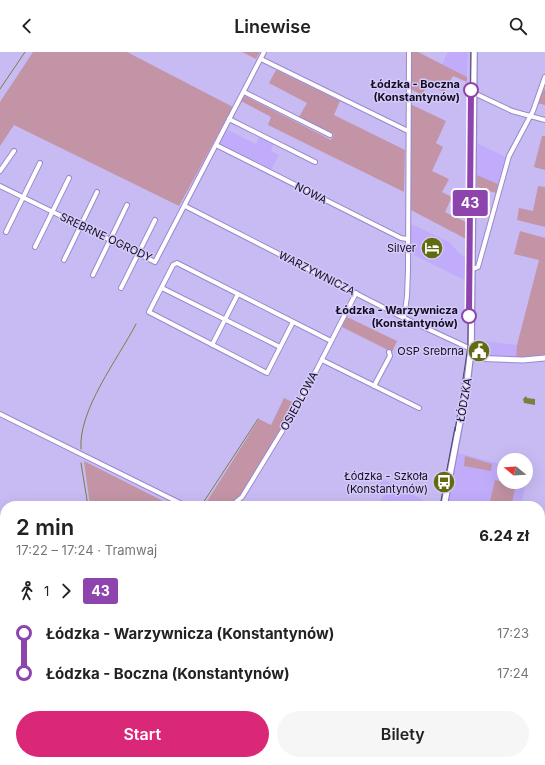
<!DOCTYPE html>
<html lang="pl">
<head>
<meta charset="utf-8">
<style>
	body { margin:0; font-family:Inter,sans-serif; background:#f6f6f6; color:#222; height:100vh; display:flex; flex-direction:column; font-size:15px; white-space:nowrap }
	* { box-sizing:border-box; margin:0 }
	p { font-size:13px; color:#767676 }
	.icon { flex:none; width:22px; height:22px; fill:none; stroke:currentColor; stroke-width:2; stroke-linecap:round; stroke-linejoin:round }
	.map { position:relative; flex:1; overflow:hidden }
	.panel { position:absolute; left:0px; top:449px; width:545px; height:264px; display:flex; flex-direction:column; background:#fff; border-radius:16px 16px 0 0; box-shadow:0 4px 16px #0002 }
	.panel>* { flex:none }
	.badge { padding:0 8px; border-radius:3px; font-size:14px; line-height:26px }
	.needle { width:26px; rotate:288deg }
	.fabs { position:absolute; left:497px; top:401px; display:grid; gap:8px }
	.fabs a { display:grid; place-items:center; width:36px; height:36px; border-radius:50%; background:#fff; box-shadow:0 4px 16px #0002; font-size:20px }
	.map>.badge { position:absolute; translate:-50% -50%; box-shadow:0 0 0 2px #fff }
	.legs { display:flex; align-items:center; gap:6px; height:44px; padding:0 16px; font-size:13px }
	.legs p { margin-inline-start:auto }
	.overview { display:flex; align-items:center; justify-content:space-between; height:68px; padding:0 16px }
	h1 { font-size:22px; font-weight:600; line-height:30px }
	.action { display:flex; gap:8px; margin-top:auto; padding:8px 16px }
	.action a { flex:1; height:46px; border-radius:24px; background:#db2777; color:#fff; font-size:16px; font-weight:600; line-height:46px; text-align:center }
	.action a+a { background:#f6f6f6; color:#222 }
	ul { padding:0 16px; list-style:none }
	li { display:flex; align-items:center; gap:14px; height:40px; font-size:15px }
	li i { display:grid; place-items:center; width:6px; height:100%; margin:0 5px; background:currentColor }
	li i::after { content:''; width:10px; height:10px; margin:-5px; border:3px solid; border-radius:50%; background:#fff }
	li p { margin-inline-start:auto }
	li:first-child i { background:linear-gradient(#0000 50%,currentColor 0) }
	li:last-child i { background:linear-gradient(currentColor 50%,#0000 0) }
	header { display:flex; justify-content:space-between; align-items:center; height:52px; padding:0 16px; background:#fff; font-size:18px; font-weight:600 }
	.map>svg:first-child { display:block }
</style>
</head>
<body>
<header><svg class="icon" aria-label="back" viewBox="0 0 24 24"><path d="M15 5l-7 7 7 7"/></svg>Linewise<svg class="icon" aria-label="search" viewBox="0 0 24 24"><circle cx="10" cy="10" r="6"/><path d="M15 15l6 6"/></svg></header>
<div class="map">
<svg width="545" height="713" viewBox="0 0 545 713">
	<rect width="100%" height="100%" fill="#c8bbf4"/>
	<g fill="#c0acfb">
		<path d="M448,0H468L467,25L442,12Z"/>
		<path d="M226,77L256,92L260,84L274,91L271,99L279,103L271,118L221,93L220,90Z"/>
		<path d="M477,91L506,105L498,132L477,123Z"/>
		<path d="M409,171L449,190L460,202L467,206L468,230L410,201Z"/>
		<path d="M477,288L517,293L516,306L475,303Z"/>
		<path d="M458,401L504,413V430H526L521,454H448Z"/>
		<path d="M382,427L423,448L435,454H378L384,443L377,439Z"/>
	</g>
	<g fill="#c394a5">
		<path d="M33,0H127L233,55L179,154L14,73L0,94V50Z"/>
		<path d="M242,0H260L256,7Z"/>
		<path d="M411,0H418L467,25V30L453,24L444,40L428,32L422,43L410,37Z"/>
		<path d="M276,18L340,49L334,63L405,98L404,140L268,73L271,65L241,49L245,44L331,88L334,82L299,65L307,51L269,31Z"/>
		<path d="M545,36V53L537,51Z"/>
		<path d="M410,52L446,69L436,91L443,95L432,119L449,127L442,140L452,145L445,160L468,171V188L409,157L411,80Z"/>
		<path d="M542,84H545V118L534,115Z"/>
		<path d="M477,123L498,132L496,141L477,135Z"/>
		<path d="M538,134L545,135V175L517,168L519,156L533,159Z"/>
		<path d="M520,179L545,186V303L516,306L517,293L539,208L514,202Z"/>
		<path d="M347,265L397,289L392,300L342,275Z"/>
		<path d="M284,346L296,352L239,445L225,454H204L259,367L271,373Z"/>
		<path d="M465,404L492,412L491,419L464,414Z"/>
		<path d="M84,409L173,454H174H90Z"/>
		<path d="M495,428L516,433L511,454H489Z"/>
		<path d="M257,708H320L330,713L261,710Z"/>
		<path d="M482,708H535L534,713H518Z"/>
	</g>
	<path fill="#788040" d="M526,344L527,346L535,347V353L524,351L523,347Z"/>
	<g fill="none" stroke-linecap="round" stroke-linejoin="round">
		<g stroke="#788040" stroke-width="1">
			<path d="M0,37L25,0"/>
			<path d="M81,397C78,358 118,307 136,272"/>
			<path d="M81,411L88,454"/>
			<path d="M92,454H94"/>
			<path d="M201,454L258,367"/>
			<path d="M540,528L545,509"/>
			<path d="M0,569L5,565"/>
			<path d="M540,582L545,593"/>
			<path d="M260,712L261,708"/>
		</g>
		<g stroke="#9a88cd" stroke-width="6">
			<g id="minor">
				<path d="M261,7L408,79"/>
				<path d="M244,40L330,83"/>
				<path d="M474,41L512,59L545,68"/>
				<path d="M229,67L315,110"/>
				<path d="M216,93L401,186L407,187"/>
				<path d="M0,119L14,99"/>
				<path d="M0,134L155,210L264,0"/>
				<path d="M185,154L404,266L471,297"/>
				<path d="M6,180L40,111"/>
				<path d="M35,195L69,126"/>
				<path d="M64,208L97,140"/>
				<path d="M473,217L478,215L509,104L533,59L545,25"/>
				<path d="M93,223L127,153"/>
				<path d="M121,236L155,168"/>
				<path d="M162,236L280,295"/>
				<path d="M404,266L407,244L408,218L409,0"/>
				<path d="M293,270L267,321L149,260L173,213L177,211L331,289"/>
				<path d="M212,293L238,242"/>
				<path d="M322,308L419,356"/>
				<path d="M374,334L390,304L389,300"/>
				<path d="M0,362L186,454"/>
				<path d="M231,454L242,445L300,350L356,241"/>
				<path d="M540,613H545"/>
				<path d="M0,687L5,688"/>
				<path d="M166,708L224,713"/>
			</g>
		</g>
		<g stroke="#9a88cd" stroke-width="7">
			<path id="tertiary" d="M470,306L523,308L545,306"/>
		</g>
		<g stroke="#9a88cd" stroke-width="8">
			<g id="secondary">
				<path d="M444,454L467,332L471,297L474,0"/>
				<path d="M397,713V708"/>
			</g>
		</g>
		<g stroke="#9a88cd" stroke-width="9">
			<g id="motorway">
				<path d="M0,700L5,701"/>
				<path d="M58,708L97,713"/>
				<path d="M0,709L25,713"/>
			</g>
		</g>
		<use href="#minor" stroke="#fff" stroke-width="4"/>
		<use href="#tertiary" stroke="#fff" stroke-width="5"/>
		<use href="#secondary" stroke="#fff" stroke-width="5.5"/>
		<use href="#motorway" stroke="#fff" stroke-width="7"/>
		<g stroke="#4f4569" stroke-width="1">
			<path d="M455,379L468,294L471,0"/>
			<path d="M440,454L455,375"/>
			<path d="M393,713L394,708"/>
		</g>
	</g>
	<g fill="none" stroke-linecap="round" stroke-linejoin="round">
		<g stroke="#fff" stroke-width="9">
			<path id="line-1" d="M469,264L471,38"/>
		</g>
		<use href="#line-1" stroke="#8e44ad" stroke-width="6"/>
	</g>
	<defs>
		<g id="hotel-disc" transform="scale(1.15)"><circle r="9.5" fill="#626b10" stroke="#d4caf6"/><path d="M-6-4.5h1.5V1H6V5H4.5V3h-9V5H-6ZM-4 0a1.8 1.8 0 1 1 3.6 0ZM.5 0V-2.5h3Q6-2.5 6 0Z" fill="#fff"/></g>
		<g id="civic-disc" transform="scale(1.15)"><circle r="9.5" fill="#626b10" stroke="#d4caf6"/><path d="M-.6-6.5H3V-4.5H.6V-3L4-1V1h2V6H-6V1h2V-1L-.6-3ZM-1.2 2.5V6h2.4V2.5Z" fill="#fff"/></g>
		<g id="bus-disc" transform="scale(1.15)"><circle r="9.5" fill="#626b10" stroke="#d4caf6"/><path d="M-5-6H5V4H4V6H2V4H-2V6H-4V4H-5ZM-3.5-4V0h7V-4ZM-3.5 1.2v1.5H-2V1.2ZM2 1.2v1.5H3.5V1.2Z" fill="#fff"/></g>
	</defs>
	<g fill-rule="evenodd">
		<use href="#hotel-disc" x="432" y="196"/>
		<use href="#civic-disc" x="479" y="299"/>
		<use href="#bus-disc" x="444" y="430"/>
	</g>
	<g fill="#fff" stroke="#8e44ad" stroke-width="2">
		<circle cx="471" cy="38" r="7"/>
		<circle cx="469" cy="264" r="7"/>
	</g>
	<g text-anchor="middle" stroke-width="3" stroke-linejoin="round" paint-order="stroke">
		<g font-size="11" font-weight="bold" fill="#130b24" stroke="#d4caf6" text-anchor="end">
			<text x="460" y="36">Łódzka - Boczna<tspan x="460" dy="13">(Konstantynów)</tspan></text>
			<text x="458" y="262">Łódzka - Warzywnicza<tspan x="458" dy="13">(Konstantynów)</tspan></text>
		</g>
		<g font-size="11" fill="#130b24" stroke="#d4caf6">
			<text transform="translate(311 141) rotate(27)" y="4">NOWA</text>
			<text transform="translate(106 185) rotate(25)" y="4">SREBRNE OGRODY</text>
			<text transform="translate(317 221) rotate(27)" y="4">WARZYWNICZA</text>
			<text transform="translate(464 348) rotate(-80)" y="4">ŁÓDZKA</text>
			<text transform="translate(299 349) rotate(-61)" y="4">OSIEDLOWA</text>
		</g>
		<g font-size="11" fill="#130b24" stroke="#d4caf6" text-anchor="end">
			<text x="416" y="200">Silver</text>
			<text x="464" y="303">OSP Srebrna</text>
			<text x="428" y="428">Łódzka - Szkoła<tspan x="428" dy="13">(Konstantynów)</tspan></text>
		</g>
	</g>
</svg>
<div class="fabs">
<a><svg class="needle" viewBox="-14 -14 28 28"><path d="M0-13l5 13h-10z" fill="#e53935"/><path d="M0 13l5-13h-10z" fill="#767676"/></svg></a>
</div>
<b class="badge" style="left:470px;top:151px;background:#8e44ad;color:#fff">43</b>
<section class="panel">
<div class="overview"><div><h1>2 min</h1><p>17:22 – 17:24 · Tramwaj</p></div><b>6.24 zł</b></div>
<div class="legs"><svg class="icon" aria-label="walk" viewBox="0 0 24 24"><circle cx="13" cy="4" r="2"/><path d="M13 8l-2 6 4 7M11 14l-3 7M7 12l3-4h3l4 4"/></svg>1<svg class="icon" aria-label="forward" viewBox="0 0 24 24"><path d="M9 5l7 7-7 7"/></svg><b class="badge" style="background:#8e44ad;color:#fff">43</b></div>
<ul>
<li><i style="color:#8e44ad"></i><b>Łódzka - Warzywnicza (Konstantynów)</b><p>17:23</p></li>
<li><i style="color:#8e44ad"></i><b>Łódzka - Boczna (Konstantynów)</b><p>17:24</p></li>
</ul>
<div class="action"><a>Start</a><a>Bilety</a></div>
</section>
</div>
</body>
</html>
